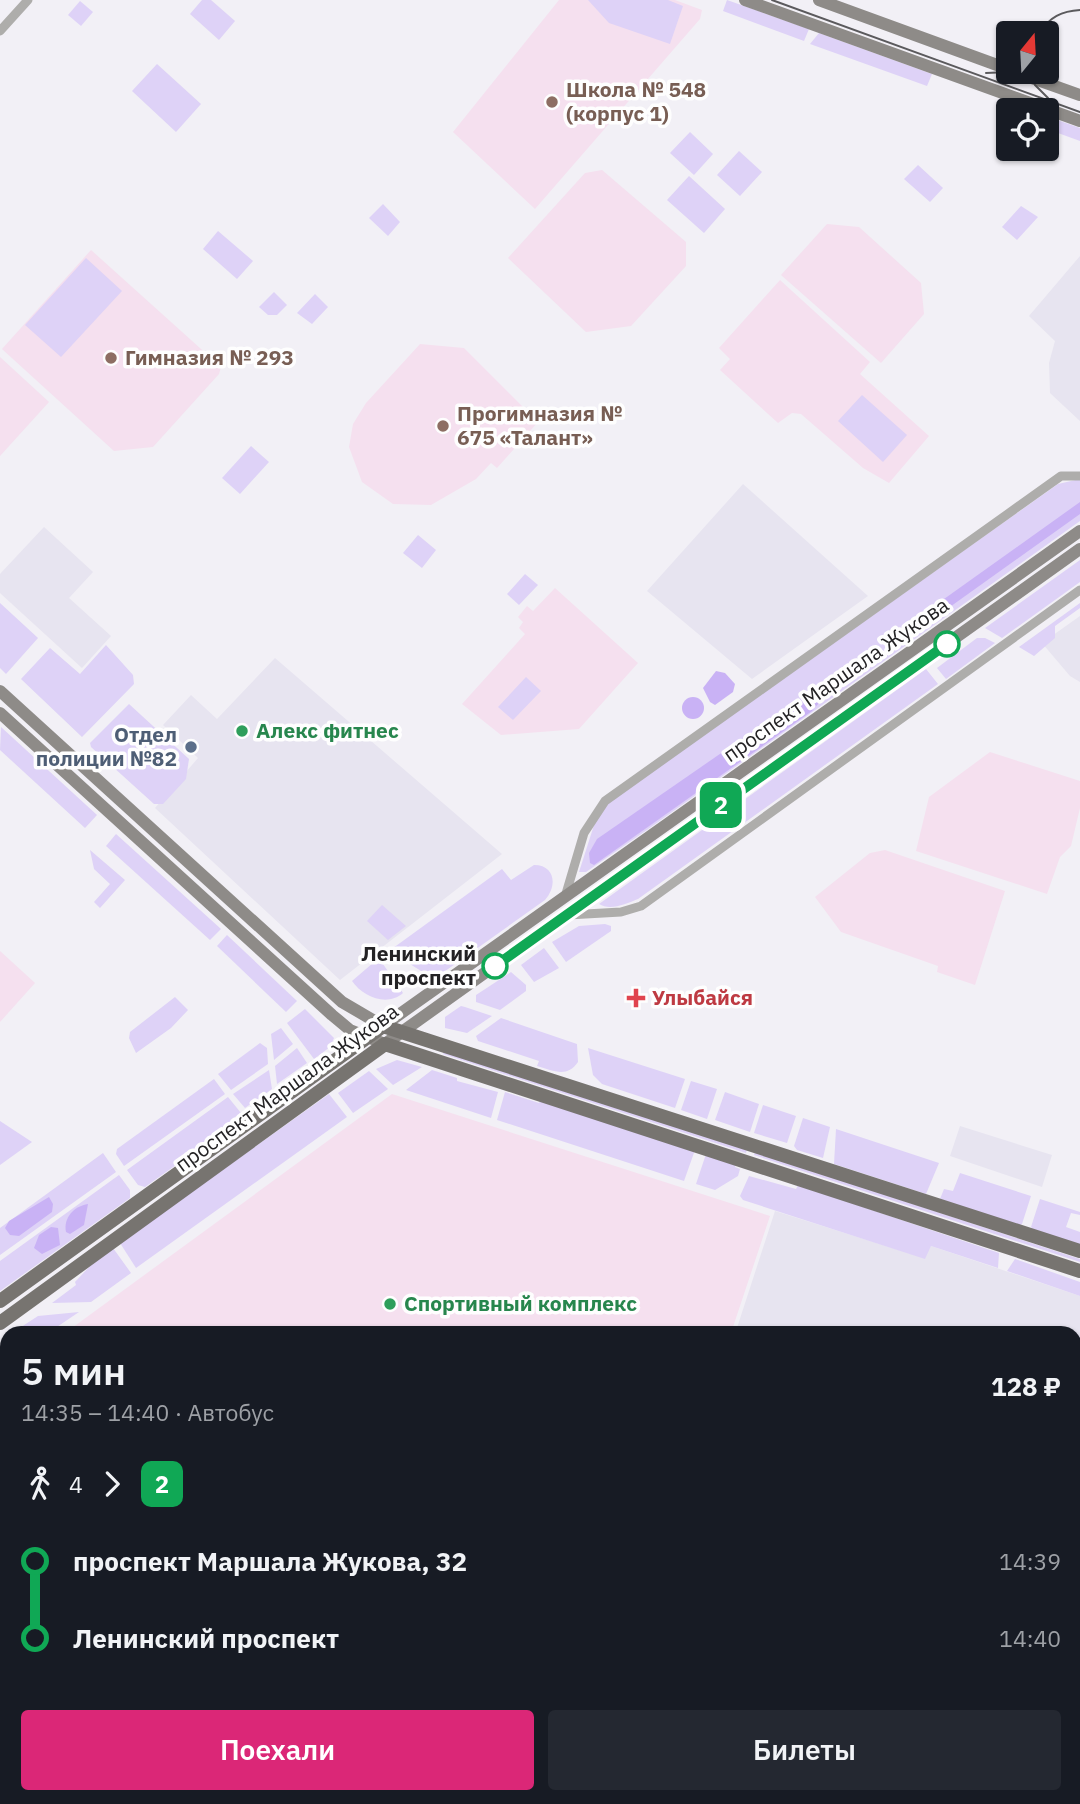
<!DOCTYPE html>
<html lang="ru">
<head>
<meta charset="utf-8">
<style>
	body { margin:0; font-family:"IBM Plex Sans",sans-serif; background:#242831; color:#f1f3f6; height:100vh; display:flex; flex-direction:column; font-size:26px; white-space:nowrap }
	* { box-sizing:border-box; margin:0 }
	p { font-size:23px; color:#9ea1a6 }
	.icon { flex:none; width:38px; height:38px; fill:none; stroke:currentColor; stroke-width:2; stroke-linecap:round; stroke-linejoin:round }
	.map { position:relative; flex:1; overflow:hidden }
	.drawer { position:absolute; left:0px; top:1326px; width:1082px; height:478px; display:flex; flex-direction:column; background:#171b24; border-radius:21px 21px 0 0; box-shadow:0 2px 5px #0004 }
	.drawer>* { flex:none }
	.badge { padding:0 14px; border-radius:10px; font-size:24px; line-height:46px }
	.needle { width:46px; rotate:18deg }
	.fabs { position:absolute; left:996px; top:21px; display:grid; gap:14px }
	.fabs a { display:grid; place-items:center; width:63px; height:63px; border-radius:7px; background:#171b24; box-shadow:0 2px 5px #0004; font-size:35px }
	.map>.badge { position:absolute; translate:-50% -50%; box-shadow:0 0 0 4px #fff }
	.legs { display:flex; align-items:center; gap:10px; height:77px; padding:0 21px; font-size:23px }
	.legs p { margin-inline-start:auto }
	.overview { display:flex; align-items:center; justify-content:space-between; height:119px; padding:0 21px }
	h1 { font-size:38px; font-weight:600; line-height:52px }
	.button { display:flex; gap:14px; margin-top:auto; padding:14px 21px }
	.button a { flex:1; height:80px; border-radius:7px; background:#db2777; color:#fff; font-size:28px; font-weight:600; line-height:80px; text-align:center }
	.button a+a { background:#242831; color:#f1f3f6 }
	ul { padding:0 21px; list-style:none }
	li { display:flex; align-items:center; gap:24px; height:77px; font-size:26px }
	li i { display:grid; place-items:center; width:10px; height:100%; margin:0 9px; background:currentColor }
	li i::after { content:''; width:18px; height:18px; margin:-9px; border:5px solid; border-radius:50%; background:#171b24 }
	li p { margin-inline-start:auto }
	li:first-child i { background:linear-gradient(#0000 50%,currentColor 0) }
	li:last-child i { background:linear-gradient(currentColor 50%,#0000 0) }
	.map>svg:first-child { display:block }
</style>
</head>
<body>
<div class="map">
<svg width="1080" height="1804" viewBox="0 0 1080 1804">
	<rect width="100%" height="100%" fill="#f2f0f6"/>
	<g fill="#e7e4f0">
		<path d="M1080,256V421L1050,393L1049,363L1055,341L1029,316Z"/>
		<path d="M743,484L868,596L752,679L647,591Z"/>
		<path d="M44,527L93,572L69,598L111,636L82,668L0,593V574Z"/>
		<path d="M1080,616V682L1070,676L1042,643Z"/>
		<path d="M275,658L502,854L340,980L155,808L198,758L163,725L191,695L217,719Z"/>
		<path d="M960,1126L1052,1155L1042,1187L950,1156Z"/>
		<path d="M775,1211L924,1258L931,1246L1080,1296V1366L1075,1368L1074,1334H735Z"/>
	</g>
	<g fill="#f5e0ef">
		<path d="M559,0H675L702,10L700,19L535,209L453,132Z"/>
		<path d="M602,170L686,242V266L631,326L586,332L508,258L585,173Z"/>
		<path d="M827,224L859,227L921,283L924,314L881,363L781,275Z"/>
		<path d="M91,250L221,367L219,374L153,447L114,451L2,349Z"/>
		<path d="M780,280L870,362L860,374L929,436L889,483L863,468L801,414L792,413L778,423L720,370L730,359L719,348Z"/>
		<path d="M420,344L464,348L538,422L497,468L491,463L476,479L431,505L393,504L362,482L349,447L353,424L366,403Z"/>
		<path d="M0,357L49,402L0,456Z"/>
		<path d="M555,588L638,663L579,729L501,735L462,704L525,634L519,628L523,622L518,617L527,606L533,611Z"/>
		<path d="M990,752L1080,781V808L1071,846L1060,857L1047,894L916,851L929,797Z"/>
		<path d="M885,850L1005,891L975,985L937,972L938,966L841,932L815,897L870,853Z"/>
		<path d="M0,951L35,983L0,1022Z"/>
		<path d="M392,1094L770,1216L731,1333H65Z"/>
		<path d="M7,1376V1577L0,1578V1381Z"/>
		<path d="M1075,1703L1080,1704V1804H1074L1071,1797H1074Z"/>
	</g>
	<g fill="#ded2f7">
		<path d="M202,0H211L235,21L219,40L190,14Z"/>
		<path d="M588,0H668L683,6L670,44L609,23Z"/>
		<path d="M727,0L809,29L804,41L723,11Z"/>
		<path d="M80,1L93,12L81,26L68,15Z"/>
		<path d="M819,33L932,74L927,86L810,44Z"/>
		<path d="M157,64L201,104L176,132L132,91Z"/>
		<path d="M1046,116L1080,128V141L1047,129Z"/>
		<path d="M690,132L713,154L694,175L670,153Z"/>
		<path d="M739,151L762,172L740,196L717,175Z"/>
		<path d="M918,165L943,188L930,202L904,179Z"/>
		<path d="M689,176L725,209L704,233L667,200Z"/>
		<path d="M383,204L400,222L388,236L369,218Z"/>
		<path d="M1021,206L1038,217L1017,240L1002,227Z"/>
		<path d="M218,231L253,261L237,279L203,249Z"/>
		<path d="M86,258L122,291L61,357L25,325Z"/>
		<path d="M274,292L287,305L277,315H268L259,307Z"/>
		<path d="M315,294L328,307L312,324L297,313Z"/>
		<path d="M862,395L907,435L883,462L838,421Z"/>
		<path d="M251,446L269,462L240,494L222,478Z"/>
		<path d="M1080,479V521L647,830L586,872H579L595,822L608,803L1058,484Z"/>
		<path d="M418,535L436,550L422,568L403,553Z"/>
		<path d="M1080,560V582L1002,638L985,628Z"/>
		<path d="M525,574L538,585L519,605L507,594Z"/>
		<path d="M0,603L38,638L6,674L0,668Z"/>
		<path d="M1080,603V608L1055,626V638L1034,656L1019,647Z"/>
		<path d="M977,638H985L995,643L946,679L937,668Z"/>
		<path d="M106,645L133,675L134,684L82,737L21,679L50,648L80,674Z"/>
		<path d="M926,669L938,684L638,899C626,904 610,911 599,904Z"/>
		<path d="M526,677L541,691L513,720L498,707Z"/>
		<path d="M129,704L189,759L186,779L163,804H154L91,747L90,743Z"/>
		<path d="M1,727L97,815L85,828L0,750Z"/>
		<path d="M116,834L221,929L210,940L106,846Z"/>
		<path d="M90,850L125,880L100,908L94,902L110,884L94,869Z"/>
		<path d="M534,865C556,865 557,887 545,900L434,979L389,951L502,869L511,880Z"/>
		<path d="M382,905L406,926L388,940L367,921Z"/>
		<path d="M605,924L611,926V931L566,962L552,942L579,926Z"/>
		<path d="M227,935L297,1001L286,1012L217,946Z"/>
		<path d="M544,948L559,968L534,982L521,965Z"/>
		<path d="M373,963L383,964L403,993C387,1007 363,997 352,981Z"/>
		<path d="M511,972L526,985V991L500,1010L476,1002V995Z"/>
		<path d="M175,997L188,1010L171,1028L136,1053L129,1038L130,1032Z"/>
		<path d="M461,1006L465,1007L492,1016L467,1033L445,1028V1017Z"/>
		<path d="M305,1009L334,1038L330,1047L314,1059L287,1023Z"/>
		<path d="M501,1018L577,1044L578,1062C567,1078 554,1071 537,1066L539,1061L478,1041L476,1036Z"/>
		<path d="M281,1028L293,1044L274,1060L271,1034Z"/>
		<path d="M260,1043L267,1048L268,1064L231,1090L218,1074Z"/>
		<path d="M297,1048L307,1063L277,1084L275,1066Z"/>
		<path d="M588,1048L685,1079L675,1108L602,1084L593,1075Z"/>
		<path d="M444,1051L747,1149L746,1153L443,1054Z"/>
		<path d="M397,1060L422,1067L393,1085L376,1069Z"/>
		<path d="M269,1070L272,1089L245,1108L233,1094Z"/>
		<path d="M432,1070L457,1078V1081L498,1092L491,1118L406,1090Z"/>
		<path d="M369,1071L388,1089L353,1113L338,1093Z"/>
		<path d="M214,1079L225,1094L124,1166L116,1154L117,1149Z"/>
		<path d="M691,1081L717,1089L707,1119L681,1110Z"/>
		<path d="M505,1092L539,1103L541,1099L695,1150L684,1181L497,1120Z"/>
		<path d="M725,1092L759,1104L750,1132L715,1120Z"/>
		<path d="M329,1094L347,1117L136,1268L120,1243Z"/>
		<path d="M228,1097L241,1113L235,1117L238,1121L145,1187L138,1185L127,1170Z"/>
		<path d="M763,1105L796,1116L787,1143L754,1133Z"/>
		<path d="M803,1118L830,1127L823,1158L797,1150L794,1146Z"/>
		<path d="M0,1121L32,1142L0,1165Z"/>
		<path d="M836,1129L939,1163L926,1194L834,1164Z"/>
		<path d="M755,1152L1080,1259V1262L754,1155Z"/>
		<path d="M103,1153L116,1172L0,1255V1228Z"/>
		<path d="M706,1154L736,1164L735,1167L740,1169L738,1176L715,1190L696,1184Z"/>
		<path d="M960,1173L1031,1196L1022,1224L1018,1226L940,1199L944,1189L953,1191Z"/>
		<path d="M119,1175L130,1190V1198L0,1291V1261Z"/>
		<path d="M749,1176L796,1189L798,1185L999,1253L998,1268L931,1246L925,1259L743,1200L740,1196Z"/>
		<path d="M1040,1199L1080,1212V1215L1071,1213L1066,1227L1080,1232V1245L1034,1231L1031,1227Z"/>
		<path d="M113,1248L131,1273L91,1302L52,1303L76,1285L75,1282L92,1264Z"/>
		<path d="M1015,1259L1080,1282V1296L1007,1271Z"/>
		<path d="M79,1312L48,1333H12L38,1316Z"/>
		<path d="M1080,1390V1496L1075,1498L1074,1392Z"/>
		<path d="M7,1602V1688H2L0,1603Z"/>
		<path d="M58,1797H174L171,1804H59Z"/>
		<path d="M380,1797H476L477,1804H371Z"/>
	</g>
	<g fill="#c9b2f5">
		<path d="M1080,502V514L926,624L930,609Z"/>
		<path d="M716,671L725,673L735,684L733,692L715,705L710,702L703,688Z"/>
		<path d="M808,693L817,696L819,703L812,711L594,865L590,863L589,853L597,839Z"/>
		<circle cx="693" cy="708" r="11"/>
		<path d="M49,1197L53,1204L52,1212L19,1236L10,1235L5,1228L9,1221Z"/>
		<path d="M88,1204L84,1225L70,1234L66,1232C63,1218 74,1206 88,1204Z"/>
		<path d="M51,1227L58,1228L60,1245L42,1254L34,1248L39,1235Z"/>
	</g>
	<path fill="#7fa4f1" d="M0,1756L7,1760V1797H21L22,1804H0Z"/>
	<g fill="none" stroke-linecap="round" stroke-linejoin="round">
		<g stroke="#aeadab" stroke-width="9">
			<path d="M0,31L28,0"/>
			<path d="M565,897L584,833L605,801L1061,476H1080"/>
			<path d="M568,915L621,912L641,906L1080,590"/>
			<path d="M1074,1383L1080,1381"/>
			<path d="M0,1595L7,1594"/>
		</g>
		<g stroke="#8e8b88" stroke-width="12">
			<path d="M745,0L1080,121"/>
			<path d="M819,0L1008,69"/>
			<path d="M1015,72L1080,95"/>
			<path d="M0,691L342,1002L383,1026L1080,531"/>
			<path d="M0,713L332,1015L350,1030L385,1044L1080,549"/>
			<path d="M691,1797L693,1804"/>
			<path d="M701,1797L702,1804"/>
		</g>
		<g stroke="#777470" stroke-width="14">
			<path d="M0,1301L383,1026L1080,1251"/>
			<path d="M0,1323L385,1044L1080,1271"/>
			<path d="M1074,1516L1080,1514"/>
			<path d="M0,1717L7,1716"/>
		</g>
		<g stroke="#5b5a5d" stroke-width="2">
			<path d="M772,0L1080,112"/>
			<path d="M1040,33C1049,17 1062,11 1080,10"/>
			<path d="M1032,72L1035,85L1048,98"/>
			<path d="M986,73L1009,72"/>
			<path d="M1074,1505L1080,1503"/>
			<path d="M0,1695L7,1694"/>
		</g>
	</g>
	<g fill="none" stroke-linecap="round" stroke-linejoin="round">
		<g stroke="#fff" stroke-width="16">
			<path id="line-1" d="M495,966L947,644"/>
		</g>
		<use href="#line-1" stroke="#10a855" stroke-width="10"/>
	</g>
	<g fill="#8d6e63" stroke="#fefefe" stroke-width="2.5">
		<circle cx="552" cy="102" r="7"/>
		<circle cx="111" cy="358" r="7"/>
		<circle cx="443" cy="426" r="7"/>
	</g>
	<g fill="#fff" stroke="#10a855" stroke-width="3.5">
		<circle cx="947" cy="644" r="12"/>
		<circle cx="495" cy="966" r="12"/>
	</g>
	<g fill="#2e9e5b" stroke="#fefefe" stroke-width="2.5">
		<circle cx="242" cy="731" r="7"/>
		<circle cx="390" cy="1304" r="7"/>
	</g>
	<circle fill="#5c6f8a" stroke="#fefefe" stroke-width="2.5" cx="191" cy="747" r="7"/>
	<path fill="#e0444e" stroke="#fefefe" stroke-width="2.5" d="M632.5 987.5h7v7h7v7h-7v7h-7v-7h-7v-7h7z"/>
	<g text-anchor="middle" stroke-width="7" stroke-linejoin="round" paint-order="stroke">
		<g font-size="21" font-weight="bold" fill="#785e54" stroke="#fefefe" text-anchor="start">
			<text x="566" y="97">Школа № 548<tspan x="566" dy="24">(корпус 1)</tspan></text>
			<text x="125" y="365">Гимназия № 293</text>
			<text x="457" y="421">Прогимназия №<tspan x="457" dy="24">675 «Талант»</tspan></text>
		</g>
		<g font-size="21" fill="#232224" stroke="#fefefe">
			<text transform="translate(836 680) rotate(-35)" y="7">проспект Маршала Жукова</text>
			<text transform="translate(287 1088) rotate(-36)" y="7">проспект Маршала Жукова</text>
		</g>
		<g font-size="21" font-weight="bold" fill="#27864d" stroke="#fefefe" text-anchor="start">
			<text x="256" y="738">Алекс фитнес</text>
			<text x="404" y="1311">Спортивный комплекс</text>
		</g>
		<g font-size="21" font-weight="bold" fill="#4e5e75" stroke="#fefefe" text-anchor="end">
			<text x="177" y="742">Отдел<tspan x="177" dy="24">полиции №82</tspan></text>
		</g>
		<g font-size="21" font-weight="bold" fill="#232224" stroke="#fefefe" text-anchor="end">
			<text x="476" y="961">Ленинский<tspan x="476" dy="24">проспект</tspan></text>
		</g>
		<g font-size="21" font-weight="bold" fill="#be3a42" stroke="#fefefe" text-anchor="start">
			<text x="652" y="1005">Улыбайся</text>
		</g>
	</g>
</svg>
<div class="fabs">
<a><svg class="needle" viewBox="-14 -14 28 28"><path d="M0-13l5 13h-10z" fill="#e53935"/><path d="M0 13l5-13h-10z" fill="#9ea1a6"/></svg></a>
<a><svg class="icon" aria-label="locate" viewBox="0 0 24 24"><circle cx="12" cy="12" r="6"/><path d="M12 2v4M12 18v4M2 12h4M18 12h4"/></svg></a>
</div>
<b class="badge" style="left:721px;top:805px;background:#10a855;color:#fff">2</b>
<section class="drawer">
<div class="overview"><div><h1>5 мин</h1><p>14:35 – 14:40 · Автобус</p></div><b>128 ₽</b></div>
<div class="legs"><svg class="icon" aria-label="walk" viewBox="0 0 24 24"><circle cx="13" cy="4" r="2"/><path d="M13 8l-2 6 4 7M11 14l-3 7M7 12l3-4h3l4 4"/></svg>4<svg class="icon" aria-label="forward" viewBox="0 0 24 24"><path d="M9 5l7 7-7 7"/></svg><b class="badge" style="background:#10a855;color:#fff">2</b></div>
<ul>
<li><i style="color:#10a855"></i><b>проспект Маршала Жукова, 32</b><p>14:39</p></li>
<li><i style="color:#10a855"></i><b>Ленинский проспект</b><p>14:40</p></li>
</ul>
<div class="button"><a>Поехали</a><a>Билеты</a></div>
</section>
</div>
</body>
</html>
